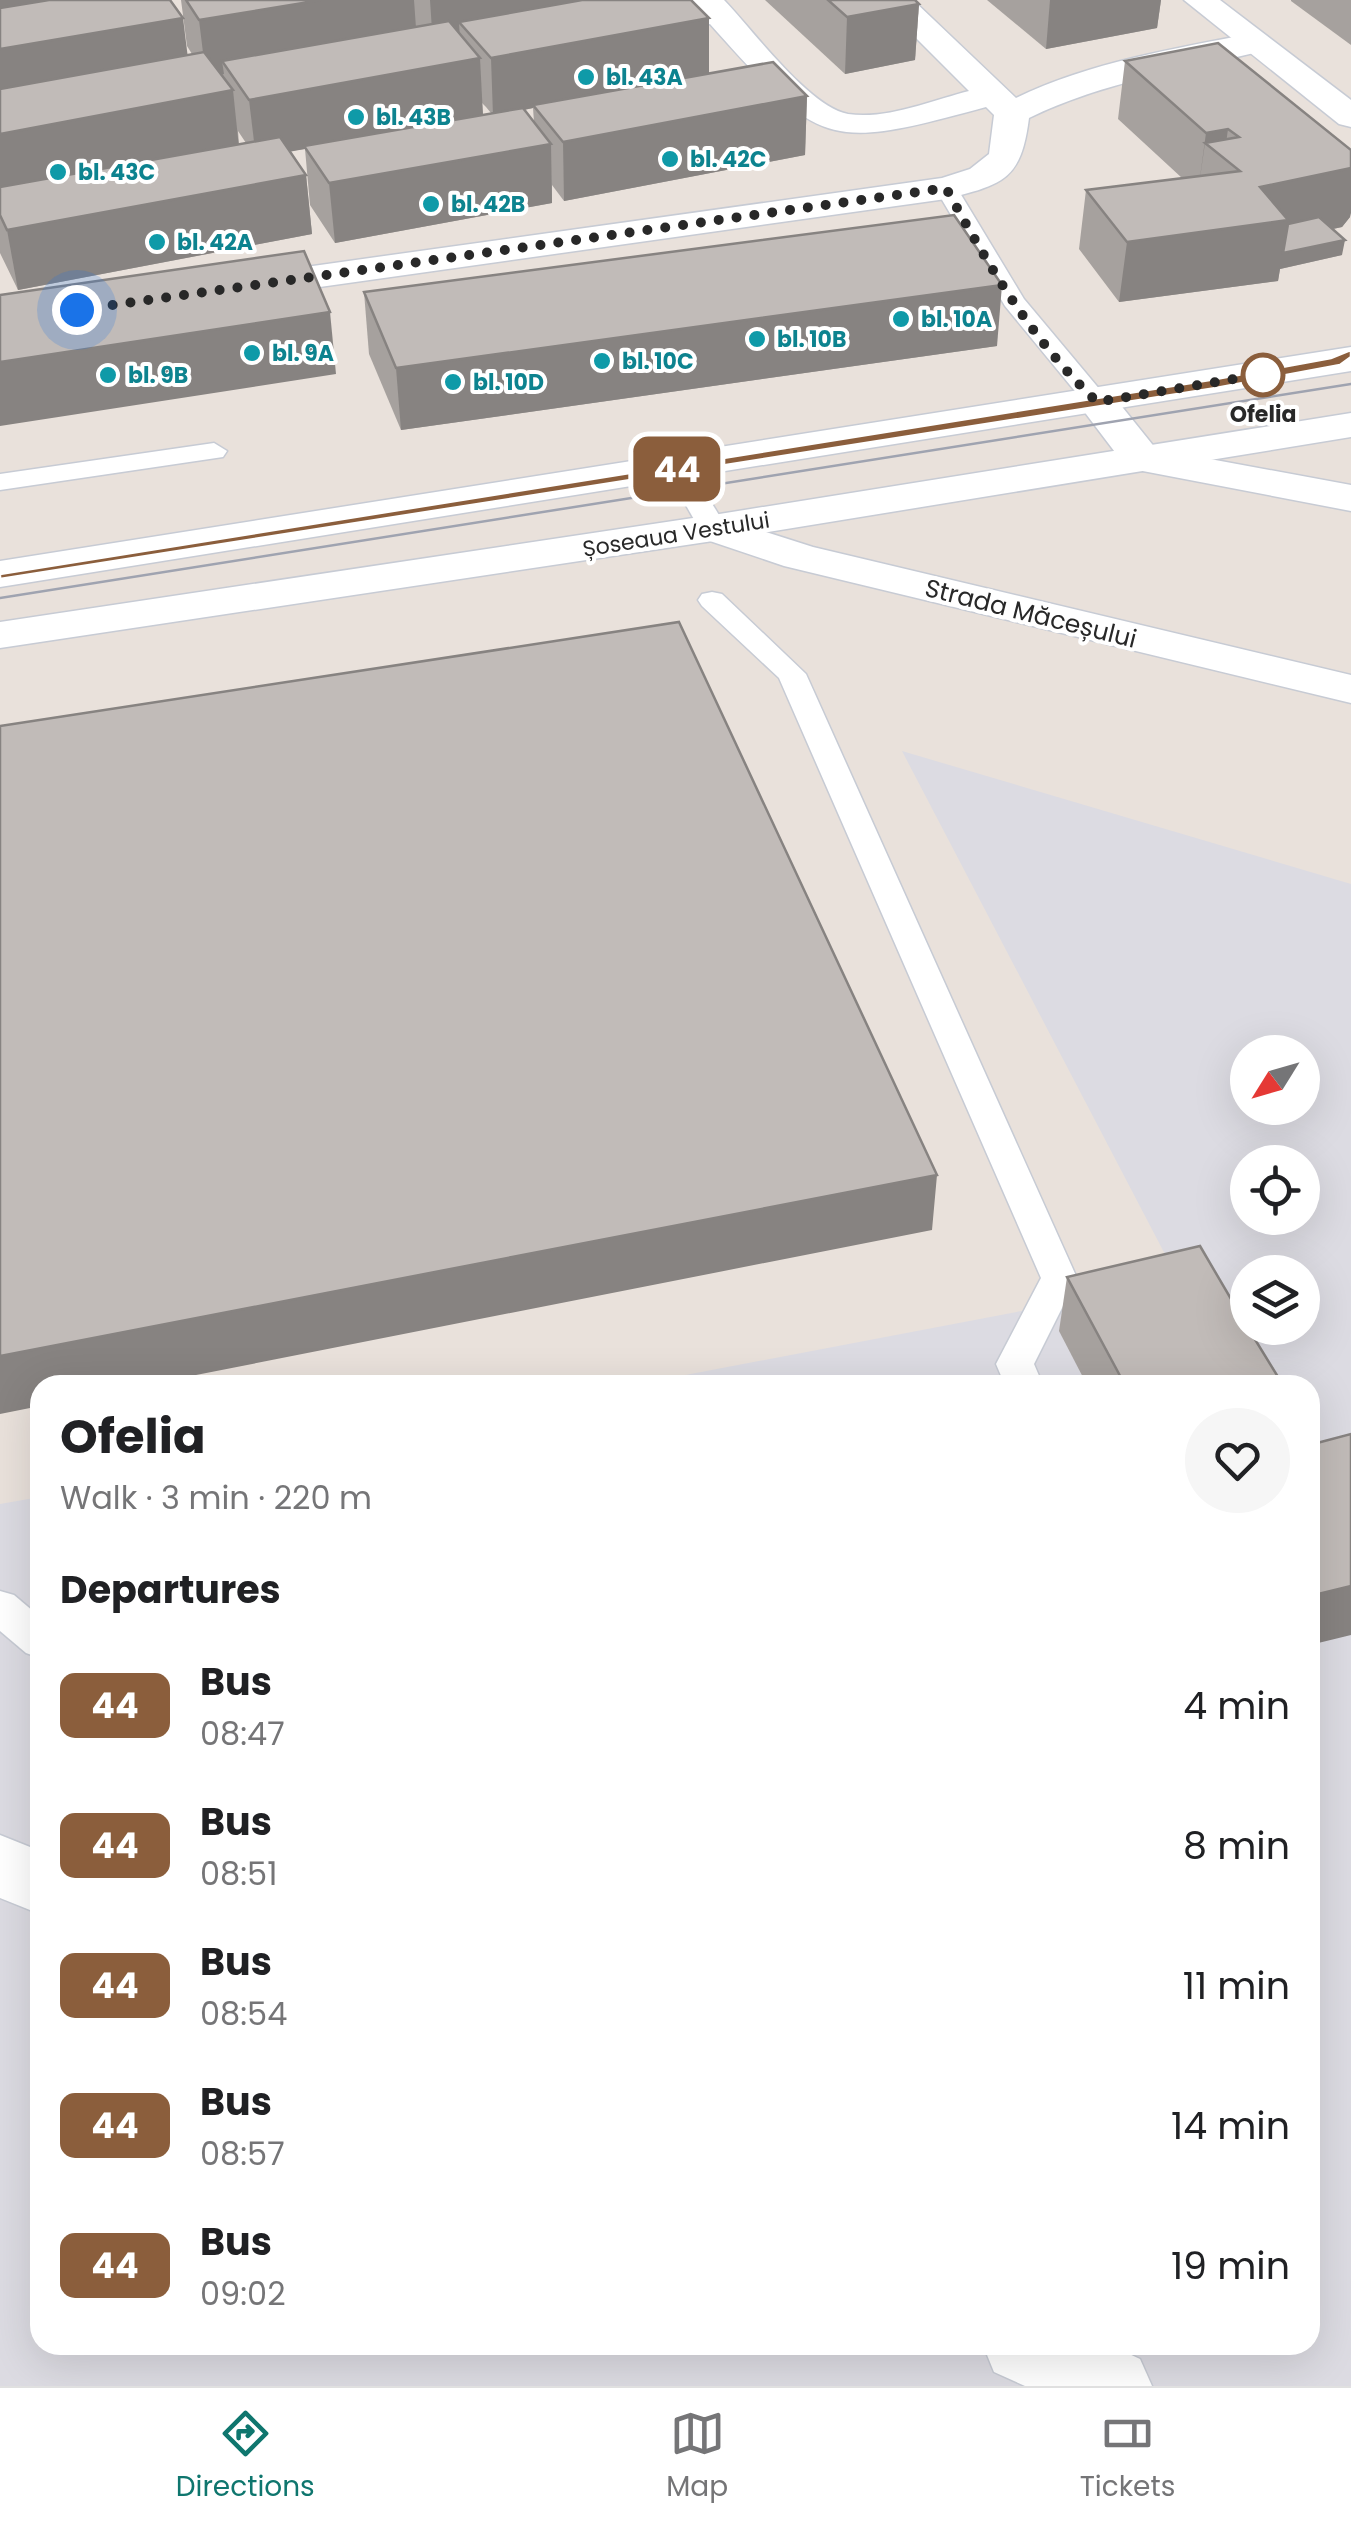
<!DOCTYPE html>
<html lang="en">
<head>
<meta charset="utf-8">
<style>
	body { margin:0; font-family:Poppins,sans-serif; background:#f6f6f6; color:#202124; height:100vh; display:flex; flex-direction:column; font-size:38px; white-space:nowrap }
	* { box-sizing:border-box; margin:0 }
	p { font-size:32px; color:#757577 }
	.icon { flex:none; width:55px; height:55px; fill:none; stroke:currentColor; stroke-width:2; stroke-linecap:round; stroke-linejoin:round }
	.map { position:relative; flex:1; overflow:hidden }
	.details { position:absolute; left:30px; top:1375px; width:1290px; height:980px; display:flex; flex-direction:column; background:#fff; border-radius:30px; box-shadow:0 10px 40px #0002 }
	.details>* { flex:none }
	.badge { padding:0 20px; border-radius:15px; font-size:35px; line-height:65px }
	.needle { width:65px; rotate:233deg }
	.fabs { position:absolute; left:1230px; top:1035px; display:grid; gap:20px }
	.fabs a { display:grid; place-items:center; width:90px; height:90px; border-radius:50%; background:#fff; box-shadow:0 10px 40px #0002; font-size:50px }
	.you { position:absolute; width:50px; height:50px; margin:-25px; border:8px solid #fff; border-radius:50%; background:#1a73e8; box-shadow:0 0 0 15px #1a73e833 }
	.map>.badge { position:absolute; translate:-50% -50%; box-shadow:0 0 0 5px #fff }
	h2 { padding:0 30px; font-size:38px; line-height:90px }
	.round { display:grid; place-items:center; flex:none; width:105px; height:105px; border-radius:52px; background:#f6f6f6 }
	.head { display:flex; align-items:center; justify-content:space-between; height:170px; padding:0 30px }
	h1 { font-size:48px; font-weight:700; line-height:75px }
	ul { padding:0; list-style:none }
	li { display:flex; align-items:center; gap:30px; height:140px; padding:0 30px }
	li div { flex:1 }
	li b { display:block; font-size:38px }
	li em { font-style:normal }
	li .badge { min-width:110px; font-weight:700; text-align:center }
	.tab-bar { display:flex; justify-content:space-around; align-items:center; height:140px; border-top:2px solid #e0e0e0; background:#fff; font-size:28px; color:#757577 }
	.tab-bar a { display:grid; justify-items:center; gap:5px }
	.tab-bar .selected { color:#0f766e }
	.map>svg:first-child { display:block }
</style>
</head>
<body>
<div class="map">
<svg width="1351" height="2386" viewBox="0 0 1351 2386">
	<rect width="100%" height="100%" fill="#e9e1db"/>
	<path fill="#dcdbe2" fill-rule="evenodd" d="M902,751L1351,884V2386H0V1504L40,1497V2345H1310V1385H633L1179,1281ZM1248,1052H1302V1108H1248ZM1248,1162H1302V1218H1248ZM1248,1272H1302V1328H1248Z"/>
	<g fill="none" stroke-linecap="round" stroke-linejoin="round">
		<g stroke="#c7cbd4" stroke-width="3">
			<g id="lane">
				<path d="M946,181L957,188L1024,299L1106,397L1110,402L1106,407H1088L1005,306L935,188Z"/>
				<path d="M214,443L227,451L223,457L0,490V474Z"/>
				<path d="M678,461L687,463L727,528L723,534H703L699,528L665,469Z"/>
				<path d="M712,592L722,594L806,674L1077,1278L1034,1364L1043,1385H1005L996,1364L1041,1278L779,678L702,606L698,600L702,594Z"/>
				<path d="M0,1591L14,1595L40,1617V1658L26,1653L0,1631Z"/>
			</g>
		</g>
		<g stroke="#c7cbd4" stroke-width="3">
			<g id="street">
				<path d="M690,0H724C752,29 809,107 848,114C887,120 933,100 969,91L878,0H913L1016,98C1090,62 1174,49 1254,33L1266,36L1271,43L1266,50C1185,70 1105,81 1029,118C1021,180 1004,184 946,199L241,298L228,295L222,287L228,279L241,276L942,178L970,169L989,154L994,115L986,107C825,151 821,148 710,24L633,37L621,34L616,27L621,20L695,7Z"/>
				<path d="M1097,390L1111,393L1156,449L1351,485V511L1127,468L1077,402L1083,393Z"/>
				<path d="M713,515L813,547L1351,675V703L784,566L698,537L692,528L698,519Z"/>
				<path d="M0,1835L40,1851V1914L0,1898Z"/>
				<path d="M983,2345H1110L1140,2359L1152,2386H1025L994,2372Z"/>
			</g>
		</g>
		<g stroke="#c7cbd4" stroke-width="3">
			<g id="secondary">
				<path d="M1184,0H1220L1351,100V127L1339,124Z"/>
				<path d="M1351,347V371L0,587V561Z"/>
				<path d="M1351,413V437L713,541L0,648V622L713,515Z"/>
			</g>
		</g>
		<use href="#lane" fill="#fff" fill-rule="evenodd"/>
		<use href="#street" fill="#fff" fill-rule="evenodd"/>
		<use href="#secondary" fill="#fff" fill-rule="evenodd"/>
		<path stroke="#9fa3b0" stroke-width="2.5" d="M0,598L1351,384"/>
	</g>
	<g fill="#a6a19e" fill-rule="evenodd">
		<path d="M0,0L188,55L192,54L187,46L181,0H691L709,73L807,96L805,155L564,201L552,185V203L335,243L310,205L305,149L290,151L306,175L312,234L18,290L0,253ZM482,103L486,107L491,113L483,115ZM533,108L534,122L524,110ZM238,131L246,143L239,144Z"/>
		<path d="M765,0H915L919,4L915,60L845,74Z"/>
		<path d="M987,0H1161L1157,28L1046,49Z"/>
		<path d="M1291,0H1351V45L1291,1Z"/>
		<path d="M1125,61L1351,150L1350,217L1342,227L1333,229L1342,255L1280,269L1278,281L1119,302L1079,249L1086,190L1182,178L1118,119Z"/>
		<path d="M364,292L997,346L401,430L369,354Z"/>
		<path d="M1067,1277L1283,1385H1087L1059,1331Z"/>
	</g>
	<g fill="#878381">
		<path d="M0,0H67L0,12Z"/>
		<path d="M321,0H414L417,42L222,61L224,74L206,77L199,20Z"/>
		<path d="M430,0H652L459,22L460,41L433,45Z"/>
		<path d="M1050,0H1161L1157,28L1046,49Z"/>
		<path d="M919,4L915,60L845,74L847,17Z"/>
		<path d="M183,18L190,75L0,108V49Z"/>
		<path d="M709,18V75L533,105V108L493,116L491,58Z"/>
		<path d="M480,58L483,116L256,158L249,100Z"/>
		<path d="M233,90L239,148L0,195V134Z"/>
		<path d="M807,96L805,155L564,201L563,142Z"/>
		<path d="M1228,129L1224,158L1205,143L1198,192L1206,133Z"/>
		<path d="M551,144L552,203L335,243L329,183Z"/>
		<path d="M1351,168V213L1350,217L1342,227L1285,239L1345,240L1342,255L1280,269L1278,281L1119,302L1127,242L1260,187Z"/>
		<path d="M306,175L312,234L18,290L7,230Z"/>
		<path d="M1002,285L997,346L401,430L396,368Z"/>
		<path d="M330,312L336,374L0,426V362Z"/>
		<path d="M937,1175L932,1230L145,1385H40V1406L0,1414V1356Z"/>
		<path d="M1351,1586V1635L1310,1645V1596Z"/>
	</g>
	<g fill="#c1bbb8" stroke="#878381" stroke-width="2.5">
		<path d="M49,0H170L183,18L0,49V8Z"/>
		<path d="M186,0H321L199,20Z"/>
		<path d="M582,0H691L709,18L491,58L459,22Z"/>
		<path d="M828,0H915L919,4L847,17Z"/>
		<path d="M449,21L480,58L249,100L222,61Z"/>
		<path d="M1218,43L1351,150V168L1260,187L1288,220L1127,242L1086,190L1240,171L1205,143L1239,137L1228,129L1206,133L1125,61Z"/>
		<path d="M204,52L233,90L0,134V89Z"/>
		<path d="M773,62L807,96L563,142L533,105Z"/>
		<path d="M523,108L551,144L329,183L304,146Z"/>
		<path d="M280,137L306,175L7,230L0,215V187Z"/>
		<path d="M954,215L1002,285L396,368L364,292Z"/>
		<path d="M1319,217L1345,240L1283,253L1288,224Z"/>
		<path d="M304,251L330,312L0,362V295Z"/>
		<path d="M679,622L937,1175L0,1356V726Z"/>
		<path d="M1200,1246L1248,1328L1283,1385H1125L1067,1277Z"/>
		<path d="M1310,1431L1317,1443L1351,1434V1586L1310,1596Z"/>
	</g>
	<path fill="#8b5e3c" stroke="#fff" stroke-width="2.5" d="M1351,350V357L1340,365L1216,388L0,579V574L1216,379L1331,358Z"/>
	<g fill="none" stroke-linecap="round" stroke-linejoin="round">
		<path stroke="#282828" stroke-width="10" stroke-dasharray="0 18" d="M77,310L946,188C990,268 1030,338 1097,402L1276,372L1263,375"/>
	</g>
	<g fill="#0f9aa8" stroke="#fff" stroke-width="4">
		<circle cx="586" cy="77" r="10"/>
		<circle cx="356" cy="117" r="10"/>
		<circle cx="670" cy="159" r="10"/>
		<circle cx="58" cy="172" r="10"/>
		<circle cx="431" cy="204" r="10"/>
		<circle cx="157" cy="242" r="10"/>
		<circle cx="901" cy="319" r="10"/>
		<circle cx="757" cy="339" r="10"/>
		<circle cx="252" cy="353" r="10"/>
		<circle cx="602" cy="361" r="10"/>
		<circle cx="108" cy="375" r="10"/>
		<circle cx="453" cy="382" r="10"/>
	</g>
	<circle fill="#fff" stroke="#8b5e3c" stroke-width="5" cx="1263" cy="375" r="20"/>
	<g text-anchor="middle" stroke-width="8" stroke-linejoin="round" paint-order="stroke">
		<g font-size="22" font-weight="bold" fill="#0d838f" stroke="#fff" text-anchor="start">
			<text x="606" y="85">bl. 43A</text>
			<text x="376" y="125">bl. 43B</text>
			<text x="690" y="167">bl. 42C</text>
			<text x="78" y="180">bl. 43C</text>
			<text x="451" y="212">bl. 42B</text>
			<text x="177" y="250">bl. 42A</text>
			<text x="921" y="327">bl. 10A</text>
			<text x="777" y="347">bl. 10B</text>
			<text x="272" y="361">bl. 9A</text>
			<text x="622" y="369">bl. 10C</text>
			<text x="128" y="383">bl. 9B</text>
			<text x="473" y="390">bl. 10D</text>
		</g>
		<g font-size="22" font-weight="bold" fill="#282828" stroke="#fff">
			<text x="1263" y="422">Ofelia</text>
		</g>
		<g font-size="22" fill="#282828" stroke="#fff">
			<text transform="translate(676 534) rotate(-9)" y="8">Șoseaua Vestului</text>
		</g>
		<g font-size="25" fill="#282828" stroke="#fff">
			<text transform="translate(1031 613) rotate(14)" y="9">Strada Măceșului</text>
		</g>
	</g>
</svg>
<div class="fabs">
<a><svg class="needle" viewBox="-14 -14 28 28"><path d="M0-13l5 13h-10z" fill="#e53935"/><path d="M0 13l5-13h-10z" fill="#757577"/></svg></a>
<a><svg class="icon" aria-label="locate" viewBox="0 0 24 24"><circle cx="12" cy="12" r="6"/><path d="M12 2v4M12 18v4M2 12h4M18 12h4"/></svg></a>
<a><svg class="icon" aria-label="layers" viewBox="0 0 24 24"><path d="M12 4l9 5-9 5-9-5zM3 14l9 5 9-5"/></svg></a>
</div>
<div class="you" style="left:77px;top:310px"></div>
<b class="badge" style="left:677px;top:469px;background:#8b5e3c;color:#fff">44</b>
<section class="details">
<div class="head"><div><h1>Ofelia</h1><p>Walk · 3 min · 220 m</p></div><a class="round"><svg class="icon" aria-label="heart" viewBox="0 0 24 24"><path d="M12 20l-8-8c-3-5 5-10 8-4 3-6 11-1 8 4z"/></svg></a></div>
<h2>Departures</h2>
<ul>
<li><span class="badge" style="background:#8b5e3c;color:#fff">44</span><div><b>Bus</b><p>08:47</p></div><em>4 min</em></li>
<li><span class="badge" style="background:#8b5e3c;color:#fff">44</span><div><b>Bus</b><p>08:51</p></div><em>8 min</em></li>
<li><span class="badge" style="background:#8b5e3c;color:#fff">44</span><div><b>Bus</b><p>08:54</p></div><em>11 min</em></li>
<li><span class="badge" style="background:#8b5e3c;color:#fff">44</span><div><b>Bus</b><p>08:57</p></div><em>14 min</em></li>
<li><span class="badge" style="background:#8b5e3c;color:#fff">44</span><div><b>Bus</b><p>09:02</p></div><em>19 min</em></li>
</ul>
</section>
</div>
<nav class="tab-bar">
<a class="selected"><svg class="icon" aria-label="directions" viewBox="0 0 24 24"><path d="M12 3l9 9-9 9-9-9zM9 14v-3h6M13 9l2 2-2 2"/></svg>Directions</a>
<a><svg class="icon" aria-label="map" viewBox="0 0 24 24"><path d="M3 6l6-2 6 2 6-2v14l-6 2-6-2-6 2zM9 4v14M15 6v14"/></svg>Map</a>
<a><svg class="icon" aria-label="tickets" viewBox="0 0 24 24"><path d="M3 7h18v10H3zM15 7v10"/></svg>Tickets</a>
</nav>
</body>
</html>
